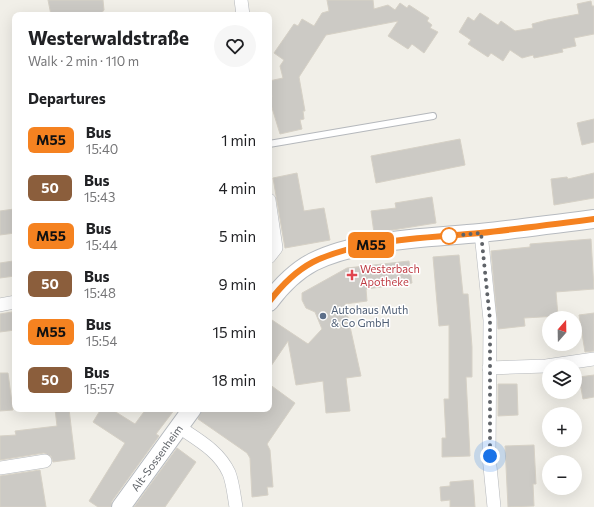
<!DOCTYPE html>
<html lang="en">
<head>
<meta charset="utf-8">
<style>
	body { margin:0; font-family:Commissioner,sans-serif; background:#f6f6f6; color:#202124; height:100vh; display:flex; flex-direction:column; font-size:15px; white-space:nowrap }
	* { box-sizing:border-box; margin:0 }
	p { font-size:13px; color:#757577 }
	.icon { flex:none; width:22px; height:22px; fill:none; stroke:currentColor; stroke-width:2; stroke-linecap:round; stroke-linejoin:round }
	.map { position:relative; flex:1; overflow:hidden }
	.drawer { position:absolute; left:12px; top:12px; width:260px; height:400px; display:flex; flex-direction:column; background:#fff; border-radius:8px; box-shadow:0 4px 16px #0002 }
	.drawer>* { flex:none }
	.badge { padding:0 8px; border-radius:6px; font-size:14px; line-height:26px }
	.needle { width:26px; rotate:20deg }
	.buttons { position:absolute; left:542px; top:311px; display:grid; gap:8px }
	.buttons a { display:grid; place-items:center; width:40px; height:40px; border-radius:50%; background:#fff; box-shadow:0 4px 16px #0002; font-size:20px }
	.you { position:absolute; width:20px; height:20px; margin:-10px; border:3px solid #fff; border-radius:50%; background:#1a73e8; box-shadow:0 0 0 6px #1a73e833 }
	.map>.badge { position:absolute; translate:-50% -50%; box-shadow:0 0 0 2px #fff }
	h2 { padding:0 16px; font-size:15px; line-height:36px }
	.round { display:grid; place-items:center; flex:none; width:42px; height:42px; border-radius:21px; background:#f6f6f6 }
	.head { display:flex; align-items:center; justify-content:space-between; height:68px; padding:0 16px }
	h1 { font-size:19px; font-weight:700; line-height:30px }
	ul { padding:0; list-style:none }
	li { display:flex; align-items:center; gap:12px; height:48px; padding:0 16px }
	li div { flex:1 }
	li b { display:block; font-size:15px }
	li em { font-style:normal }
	li .badge { min-width:44px; font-weight:700; text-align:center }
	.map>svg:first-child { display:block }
</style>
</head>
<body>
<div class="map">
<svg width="594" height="507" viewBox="0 0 594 507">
	<rect width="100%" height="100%" fill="#f1efe8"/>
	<g fill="#cccac5" stroke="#d6d1c6">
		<path d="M48,0H103L104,10L100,15H51Z"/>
		<path d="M327,0H373L374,9L388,5L395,10L400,3L407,8L409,5L429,18L427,21L432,25L430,28L438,32L424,53L412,44L408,49L388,36L398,21L326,35L299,77L305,111H303L304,119L300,120L302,129L280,134L269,98L272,97L269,81L283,78L280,66L284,60L274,53L294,24L298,26L302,19L314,26L322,13L329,11Z"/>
		<path d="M591,1L592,6H594V34L574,38L576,46L562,49L563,52L534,58L533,55L522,58L510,50L503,61L491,53L488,57L468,44L471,40L459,32L468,17L474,21L480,13L498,25L501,21L515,31L533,28L532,24L547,20L579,14L577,4Z"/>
		<path d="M594,119V142L582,145L577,123Z"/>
		<path d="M460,139L465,165L376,183L371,156Z"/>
		<path d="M297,173L304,211L324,208L330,240L285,248L273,178Z"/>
		<path d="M594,173V198L554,205L551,179L567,177L568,179Z"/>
		<path d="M432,197L436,223L374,233L371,211L396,208L395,203Z"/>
		<path d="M14,209L15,233L0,235V211Z"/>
		<path d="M591,239L594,289L556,292L558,316L524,318L525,326L498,329L491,251L530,247V244Z"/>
		<path d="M459,255L463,294H468L472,347V377H466L470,456L442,457V438H446L444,399H449V325L439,326L433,257Z"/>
		<path d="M13,261L15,276L0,278V263Z"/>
		<path d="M409,261L412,283L366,289L367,301L345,304L361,376L346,378L350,411L326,413L323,381L296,385L288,341L269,369V318L308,344L322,329L315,312L306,308L302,300V293L347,268Z"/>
		<path d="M12,312L15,330L0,332V314Z"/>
		<path d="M594,313V351L585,352L579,315Z"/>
		<path d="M0,373H8L13,410L0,411Z"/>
		<path d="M594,375V397L583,399L579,377Z"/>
		<path d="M269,384L295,403L267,444L270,450L273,487H267L268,495L252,497L250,458L247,453L198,419L202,409H269Z"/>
		<path d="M498,384H517L518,415L498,416Z"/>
		<path d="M55,409H69L75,459L53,462L51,456L44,453L0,460V436L16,435L15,431L57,426Z"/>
		<path d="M101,409H111L135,424L146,409H175L156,434L159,436L112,501L111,507H98L89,501L125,443L93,422Z"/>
		<path d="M534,445L536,484H533L534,506L508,507L505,446Z"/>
		<path d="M177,448L196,462L165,507H134Z"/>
		<path d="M40,470L46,507H0V476Z"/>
		<path d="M473,480L475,507H450V500L441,501L440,487L450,486V482Z"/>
	</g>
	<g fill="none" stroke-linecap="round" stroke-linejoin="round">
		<g stroke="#b5b8bc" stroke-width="8">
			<path id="service" d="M269,144L433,116"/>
		</g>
		<g stroke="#b5b8bc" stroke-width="14">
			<g id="minor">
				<path d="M241,0L243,15"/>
				<path d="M269,200L276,248L269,257"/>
				<path d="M481,233L490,320L489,456L494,507"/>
				<path d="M0,305L15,302"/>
				<path d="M489,368L546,366L594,359"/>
				<path d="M179,427C198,440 219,451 229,473C233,483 234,496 236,507"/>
				<path d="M0,468L45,461"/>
			</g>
		</g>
		<g stroke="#b6babf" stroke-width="20">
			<g id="secondary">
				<path d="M269,302C281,286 294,272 313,262C359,239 429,238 480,233C518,229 556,224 594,219"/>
				<path d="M121,507L192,409"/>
			</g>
		</g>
		<use href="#service" stroke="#fff" stroke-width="6"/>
		<use href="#minor" stroke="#fff" stroke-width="13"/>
		<use href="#secondary" stroke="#fff" stroke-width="18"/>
	</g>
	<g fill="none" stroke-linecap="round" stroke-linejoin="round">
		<g stroke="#fff" stroke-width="9">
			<path id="line" d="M269,302C281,286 294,272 313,262C359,239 429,238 480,233C518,229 556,224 594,219"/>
		</g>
		<use href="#line" stroke="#f58220" stroke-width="6"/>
		<path stroke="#5f6368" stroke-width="4" stroke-dasharray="0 7.2" d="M449,236L481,233L490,320V456"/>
	</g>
	<circle fill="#fff" stroke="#f58220" stroke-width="2" cx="449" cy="236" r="8"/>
	<path fill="#e0444e" stroke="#fff" stroke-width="1.5" d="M350 269h4v4h4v4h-4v4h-4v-4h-4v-4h4z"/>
	<circle fill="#5c6f8a" stroke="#fff" stroke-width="1.5" cx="323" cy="316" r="4"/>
	<g text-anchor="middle" stroke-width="3" stroke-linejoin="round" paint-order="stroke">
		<g font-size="11" fill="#be3a42" stroke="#fff" text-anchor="start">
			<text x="360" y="273">Westerbach<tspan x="360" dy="13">Apotheke</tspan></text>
		</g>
		<g font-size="11" fill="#4e5e75" stroke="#fff" text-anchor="start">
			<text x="331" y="314">Autohaus Muth<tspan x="331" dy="13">&amp; Co GmbH</tspan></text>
		</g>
		<g font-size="11" fill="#5f6368" stroke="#fff">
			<text transform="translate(157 458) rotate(-54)" y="4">Alt-Sossenheim</text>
		</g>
	</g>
</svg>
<div class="buttons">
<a><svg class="needle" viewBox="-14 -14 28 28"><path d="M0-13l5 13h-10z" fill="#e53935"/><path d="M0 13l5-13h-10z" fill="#757577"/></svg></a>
<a><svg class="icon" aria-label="layers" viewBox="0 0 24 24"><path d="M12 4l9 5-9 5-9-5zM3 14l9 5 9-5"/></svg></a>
<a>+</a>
<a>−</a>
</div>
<div class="you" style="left:490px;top:456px"></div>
<b class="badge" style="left:371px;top:245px;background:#f58220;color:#111">M55</b>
<section class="drawer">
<div class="head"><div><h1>Westerwaldstraße</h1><p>Walk · 2 min · 110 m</p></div><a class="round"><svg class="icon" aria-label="heart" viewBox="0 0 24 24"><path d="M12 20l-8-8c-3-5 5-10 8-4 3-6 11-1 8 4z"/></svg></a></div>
<h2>Departures</h2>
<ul>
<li><span class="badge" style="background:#f58220;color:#111">M55</span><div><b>Bus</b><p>15:40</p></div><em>1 min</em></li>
<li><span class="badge" style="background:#8b5e3c;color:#fff">50</span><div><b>Bus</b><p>15:43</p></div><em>4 min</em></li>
<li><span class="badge" style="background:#f58220;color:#111">M55</span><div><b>Bus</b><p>15:44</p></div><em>5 min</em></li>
<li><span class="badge" style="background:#8b5e3c;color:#fff">50</span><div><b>Bus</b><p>15:48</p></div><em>9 min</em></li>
<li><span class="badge" style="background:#f58220;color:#111">M55</span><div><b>Bus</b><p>15:54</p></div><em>15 min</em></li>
<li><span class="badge" style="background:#8b5e3c;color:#fff">50</span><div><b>Bus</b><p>15:57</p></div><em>18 min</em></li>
</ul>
</section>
</div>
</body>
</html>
